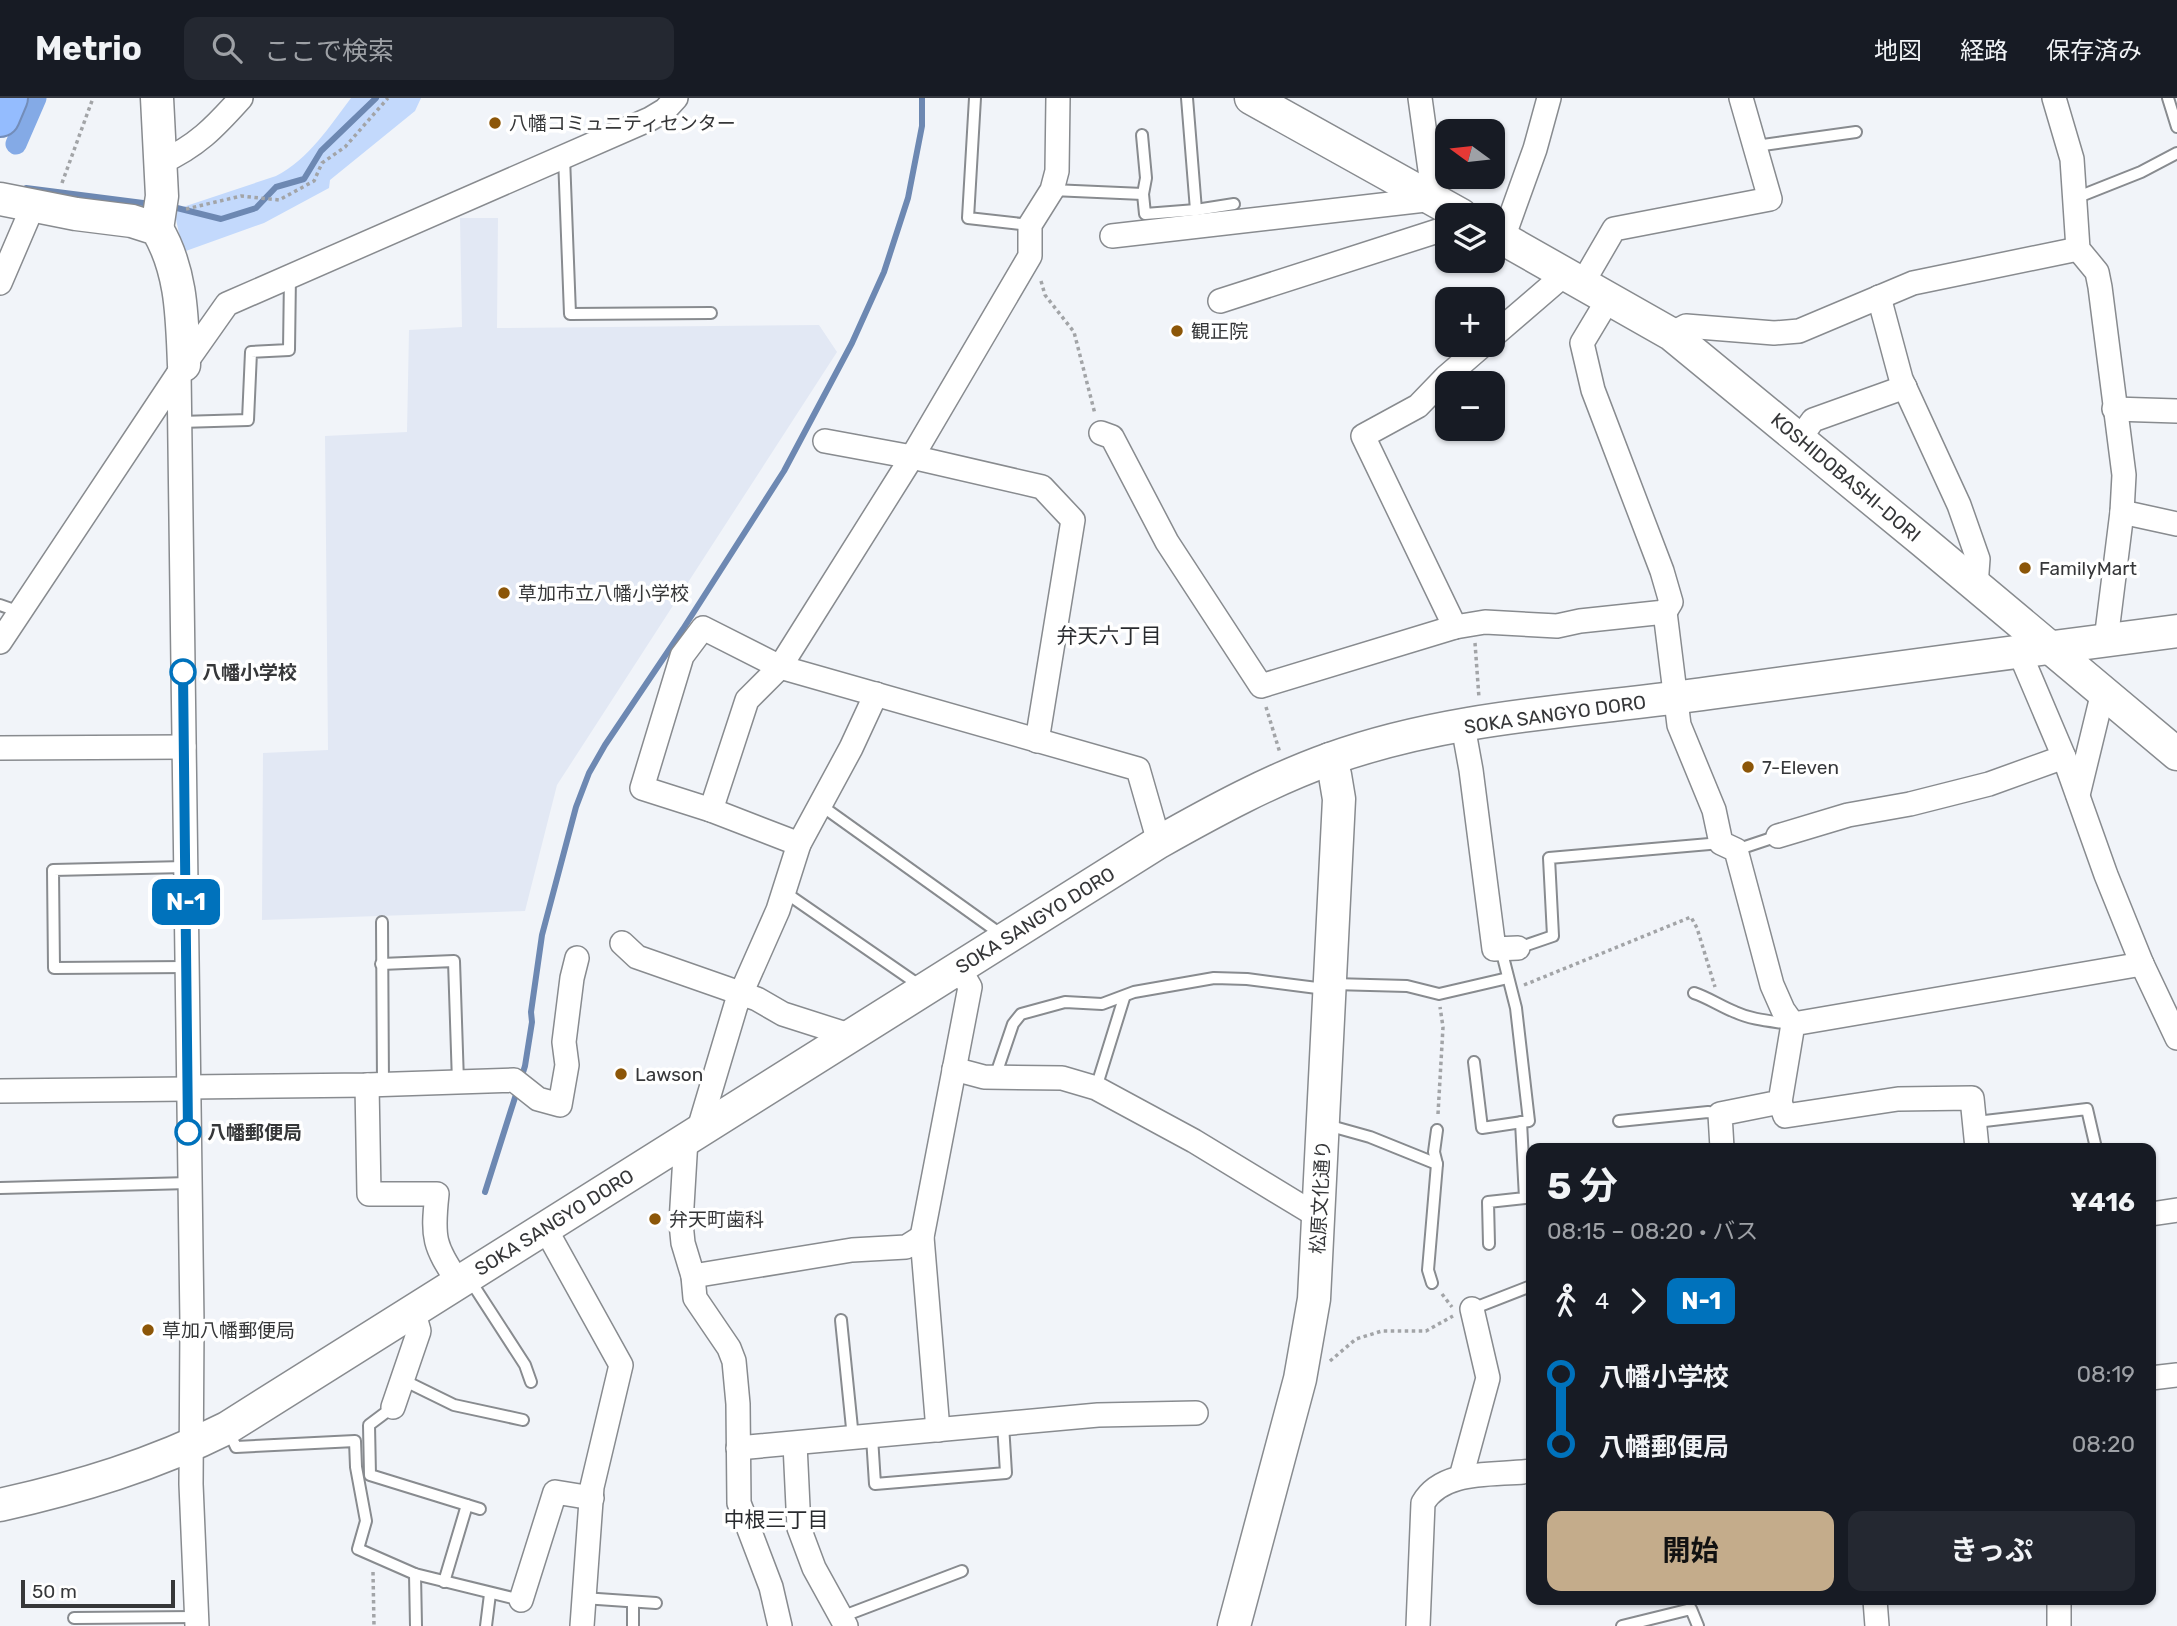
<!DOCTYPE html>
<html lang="ja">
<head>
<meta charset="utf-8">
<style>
	body { margin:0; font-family:Rubik,"Noto Sans JP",sans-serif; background:#242831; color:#f1f3f6; height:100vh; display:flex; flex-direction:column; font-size:26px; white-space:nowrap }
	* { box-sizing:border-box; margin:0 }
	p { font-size:23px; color:#9ea1a6 }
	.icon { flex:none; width:38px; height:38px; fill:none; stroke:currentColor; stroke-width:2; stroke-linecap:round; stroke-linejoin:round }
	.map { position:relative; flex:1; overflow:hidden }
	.side { position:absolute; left:1526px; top:1045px; width:630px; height:462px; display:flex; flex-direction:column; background:#171b24; border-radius:14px; box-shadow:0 2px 5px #0004 }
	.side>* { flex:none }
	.badge { padding:0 14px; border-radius:10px; font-size:24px; line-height:46px }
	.needle { width:46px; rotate:285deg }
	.controls { position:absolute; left:1435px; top:21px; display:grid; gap:14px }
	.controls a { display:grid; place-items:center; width:70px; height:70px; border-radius:14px; background:#171b24; box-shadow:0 2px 5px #0004; font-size:35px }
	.scale { position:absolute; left:21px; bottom:18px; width:154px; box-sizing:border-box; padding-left:7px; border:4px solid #363739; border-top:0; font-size:19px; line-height:24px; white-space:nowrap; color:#363739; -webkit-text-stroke:5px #fff; paint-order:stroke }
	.map>.badge { position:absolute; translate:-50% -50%; box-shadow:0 0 0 4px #fff }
	.legs { display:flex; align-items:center; gap:10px; height:77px; padding:0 21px; font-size:23px }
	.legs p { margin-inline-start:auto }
	.overview { display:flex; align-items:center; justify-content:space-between; height:119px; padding:0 21px }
	h1 { font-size:38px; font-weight:700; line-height:52px }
	.cta { display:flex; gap:14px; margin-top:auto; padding:14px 21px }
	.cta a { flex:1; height:80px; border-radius:14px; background:#c4ac8b; color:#111; font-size:28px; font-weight:700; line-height:80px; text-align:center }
	.cta a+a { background:#242831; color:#f1f3f6 }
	ul { padding:0 21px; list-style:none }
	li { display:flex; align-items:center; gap:24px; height:70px; font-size:26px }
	li i { display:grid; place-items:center; width:10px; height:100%; margin:0 9px; background:currentColor }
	li i::after { content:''; width:18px; height:18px; margin:-9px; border:5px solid; border-radius:50%; background:#171b24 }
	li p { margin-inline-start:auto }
	li:first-child i { background:linear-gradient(#0000 50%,currentColor 0) }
	li:last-child i { background:linear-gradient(currentColor 50%,#0000 0) }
	header { display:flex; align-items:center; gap:42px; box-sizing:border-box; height:98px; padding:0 35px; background:#171b24; border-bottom:2px solid #363941 }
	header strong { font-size:33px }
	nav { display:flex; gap:38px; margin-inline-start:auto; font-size:24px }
	.search { width:490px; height:63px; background:#242831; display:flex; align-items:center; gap:18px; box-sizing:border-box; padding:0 24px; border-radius:14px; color:#9ea1a6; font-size:26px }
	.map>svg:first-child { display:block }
</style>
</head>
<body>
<header>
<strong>Metrio</strong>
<div class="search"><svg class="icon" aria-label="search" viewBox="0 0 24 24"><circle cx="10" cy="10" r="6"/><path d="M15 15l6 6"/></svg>ここで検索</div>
<nav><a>地図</a><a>経路</a><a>保存済み</a></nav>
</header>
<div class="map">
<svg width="2177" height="1528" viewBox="0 0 2177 1528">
	<rect width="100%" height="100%" fill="#f1f4f9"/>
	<path fill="#e2e8f4" d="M460,120H498L497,230L819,227L837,254L557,687L525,813L262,822L263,655L328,652L325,338L407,334L409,232L462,229Z"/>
	<path fill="#c3d9fc" d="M351,0H421L415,13L330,82L329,90L264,125L183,154L174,112L276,78C309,61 329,29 351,0Z"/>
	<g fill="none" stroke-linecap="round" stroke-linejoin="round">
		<g stroke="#6d88b2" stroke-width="6">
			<path d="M26,90L151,106"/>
			<path d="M169,108L221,121L256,110L276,89L304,81L321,53L376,0"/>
			<path d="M485,1094L525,968L532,924L531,914L542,837L576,709L589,675L605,647L683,531L784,373L852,245L884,174L908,100L922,28V0"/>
		</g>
		<path stroke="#84aae6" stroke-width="21" d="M16,46L36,0"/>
		<g stroke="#888b8f" stroke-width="14">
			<g id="lane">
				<path d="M975,0L968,120L1030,127"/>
				<path d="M1187,0L1196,112"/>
				<path d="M2168,0L2177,29"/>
				<path d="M1142,37L1146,80L1143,96L1145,116L1196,112L1234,106"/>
				<path d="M1756,48L1856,34"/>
				<path d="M564,59L570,216L711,215"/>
				<path d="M1052,92L1143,96"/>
				<path d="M2073,101L2141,74L2177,55"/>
				<path d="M180,324L248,322L251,254L289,252L290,177"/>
				<path d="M0,507L20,514"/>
				<path d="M819,706L1002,837"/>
				<path d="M1736,752L1778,738"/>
				<path d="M185,769L53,772L54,870L187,869"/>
				<path d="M783,793L922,889"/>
				<path d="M382,824L383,986"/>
				<path d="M1518,850L1553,838L1549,760L1721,745"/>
				<path d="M381,866L454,863L458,984"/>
				<path d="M1333,886L1407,888L1439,896L1508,880"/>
				<path d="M1694,895C1709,900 1720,908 1735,914C1752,922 1771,923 1790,926"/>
				<path d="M1474,964L1482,1030L1529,1023L1516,910L1501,851"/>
				<path d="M995,979L1013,926L1021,916L1065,904L1102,906L1134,894L1214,880L1247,881L1325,891"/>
				<path d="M1096,990L1124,900"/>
				<path d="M1619,1023L1708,1014L1720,1016"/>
				<path d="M1976,1024L2087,1011L2096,1050"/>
				<path d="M1327,1027L1370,1039L1437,1066"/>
				<path d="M0,1090L189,1085"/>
				<path d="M1489,1146L1488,1104L1525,1100L1521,1024"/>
				<path d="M470,1182L525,1267L531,1284"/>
				<path d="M1432,1185L1428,1172L1437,1066L1434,1054L1437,1032"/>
				<path d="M1472,1211L1531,1188"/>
				<path d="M841,1222L853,1340"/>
				<path d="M403,1282L454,1307L523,1322"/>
				<path d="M393,1309L369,1327L370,1377L480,1411"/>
				<path d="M229,1334L236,1349L355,1343L356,1369L366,1423L358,1451L415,1476L521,1502"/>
				<path d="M872,1339L875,1386L1006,1375L1003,1326"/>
				<path d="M415,1476L416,1528"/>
				<path d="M444,1484L467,1407"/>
				<path d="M583,1500L656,1505"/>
				<path d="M633,1504V1528"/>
				<path d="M841,1519L962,1473"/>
				<path d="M74,1520L196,1519"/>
				<path d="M486,1528L490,1496"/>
				<path d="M1622,1528L1691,1511L1698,1528"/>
			</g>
		</g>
		<g stroke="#888b8f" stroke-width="26">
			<g id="street">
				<path d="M2054,0L2072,61L2078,151L2097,174L2100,189L2124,377L2122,414L2106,542"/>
				<path d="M160,65C197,48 214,30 241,0"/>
				<path d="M1112,138L1434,101L1420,0"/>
				<path d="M1503,140L1535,51L1549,0"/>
				<path d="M0,185L33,108"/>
				<path d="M1582,186L1614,131L1770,101L1741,0"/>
				<path d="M1879,199L1901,281L1959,407L1978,461L1976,488"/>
				<path d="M1220,203L1447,130"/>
				<path d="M1671,236L1686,228L1774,235L1799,233L1913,185L2078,151"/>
				<path d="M1493,238L1565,176"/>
				<path d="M179,274L192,1226L191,1386L197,1528"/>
				<path d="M2114,311L2177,313"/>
				<path d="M1101,335L1112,339L1167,444L1261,588L1455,529L1485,524L1557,528L1580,523L1665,514L1671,504L1662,473L1593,292L1582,245L1609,200"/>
				<path d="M1800,340L1813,322L1905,289"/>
				<path d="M825,343L912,359L1042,389L1073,422L1037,643"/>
				<path d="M2122,414L2177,426"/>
				<path d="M1665,514L1679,627L1714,712L1721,745L1736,752L1772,887L1783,912L1793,926"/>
				<path d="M1455,529L1363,338L1418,308L1446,279L1483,247"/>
				<path d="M0,544L184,267L227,206L650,21L665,12L676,0"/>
				<path d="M2019,553L2064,659L2106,777L2142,866L2177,940"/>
				<path d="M1463,628L1471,672L1494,851L1518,850"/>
				<path d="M0,650L184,649"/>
				<path d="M2078,697L2103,594"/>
				<path d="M711,712L747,602L780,569L912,359L1030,158V127L1052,92L1057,73L1058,0"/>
				<path d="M1778,738L1848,717L1910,706L1989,686L2064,659"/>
				<path d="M799,746L711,712L642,690L682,558L703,530L780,569L1138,671L1159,744"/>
				<path d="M622,845L637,859L757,901L783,916L852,938"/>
				<path d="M954,971L984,979L1062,980L1096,990L1194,1043L1319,1119"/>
				<path d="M367,987L369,1096H437C432,1141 434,1147 458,1184"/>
				<path d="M188,989L367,987L514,982L538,1001L560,1007L567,967L564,944L572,880L577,860"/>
				<path d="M0,993L188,991"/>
				<path d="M1780,1004L1785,1018L1898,1001L1972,1000L1977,1050"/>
				<path d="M698,1034L736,907L778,812L799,746L851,650L876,596"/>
				<path d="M686,1041L681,1125L683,1145L693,1178L695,1200L729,1250L734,1263L738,1306L739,1405L771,1489L780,1528"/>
				<path d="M1722,1050L1720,1016L1780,1004L1793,926L2142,866"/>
				<path d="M2151,1116L2177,1112"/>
				<path d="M545,1130L621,1267L592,1389L582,1528"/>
				<path d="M693,1178L852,1152L906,1149L922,1139"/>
				<path d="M2151,1280L2177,1277"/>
				<path d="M393,1309L419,1233L413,1212"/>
				<path d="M938,1332L922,1139L970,889L959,870"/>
				<path d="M795,1346L799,1430L814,1470L846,1528"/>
				<path d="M738,1350L1098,1317L1196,1315"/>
				<path d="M1461,1379L1488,1280L1472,1211"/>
				<path d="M521,1502L555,1394L592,1400"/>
				<path d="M1875,1502L1877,1528"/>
				<path d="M2059,1502V1528"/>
				<path d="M1418,1528L1423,1405C1443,1370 1496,1378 1531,1373"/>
			</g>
		</g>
		<g stroke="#888b8f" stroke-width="35">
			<g id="secondary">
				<path d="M1251,0L1461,117"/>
				<path d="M0,101L76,116L132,123L157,131C182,173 182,219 184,267"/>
				<path d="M157,131L162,98L157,0"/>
				<path d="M1493,135L1671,236L1924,444L2177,656"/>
				<path d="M0,1407C80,1389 153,1367 227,1330L1159,744C1214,713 1271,682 1330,661C1452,617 1584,613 1710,595C1866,574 2021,553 2177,533"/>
				<path d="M1234,1528L1300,1281L1314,1201L1339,701L1335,677L1330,661"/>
			</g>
		</g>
		<g stroke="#738db9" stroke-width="42">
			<path id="highway" d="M0,19L8,0"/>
		</g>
		<g stroke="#a2a4a7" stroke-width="3.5" stroke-dasharray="3.5 3.5" stroke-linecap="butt">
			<path d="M62,85L93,0"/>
			<path d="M186,111L241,98L279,102L314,83L322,65L345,49L388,0"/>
			<path d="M1041,183L1045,197L1074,234L1095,316"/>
			<path d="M1475,545L1479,600"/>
			<path d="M1266,609L1280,655"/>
			<path d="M1524,887L1691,819L1697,830L1715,889"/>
			<path d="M1438,1016L1443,929L1440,909"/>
			<path d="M1442,1196L1452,1209"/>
			<path d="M1330,1263L1356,1241L1382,1233H1426L1453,1218"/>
			<path d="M373,1474L374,1528"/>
		</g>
		<use href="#lane" stroke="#fff" stroke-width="10"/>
		<use href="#street" stroke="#fff" stroke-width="23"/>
		<use href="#secondary" stroke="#fff" stroke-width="32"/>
		<use href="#highway" stroke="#94bcfe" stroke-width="38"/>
	</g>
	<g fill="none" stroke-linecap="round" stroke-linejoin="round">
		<g stroke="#fff" stroke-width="16">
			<path id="line-1" d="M183,574L188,1034"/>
		</g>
		<use href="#line-1" stroke="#0072bc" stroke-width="10"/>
	</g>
	<g fill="#8c5608" stroke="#fff" stroke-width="2.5">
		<circle cx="495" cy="25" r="7"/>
		<circle cx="1177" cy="233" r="7"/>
		<circle cx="2025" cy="470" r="7"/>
		<circle cx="504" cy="495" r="7"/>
		<circle cx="1748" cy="669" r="7"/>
		<circle cx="621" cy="976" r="7"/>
		<circle cx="655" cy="1121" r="7"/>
		<circle cx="148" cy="1232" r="7"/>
	</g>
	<g fill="#fff" stroke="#0072bc" stroke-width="3.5">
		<circle cx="183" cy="574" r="12"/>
		<circle cx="188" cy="1034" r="12"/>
	</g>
	<g text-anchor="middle" stroke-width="7" stroke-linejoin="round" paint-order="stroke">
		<g font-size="19" fill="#363739" stroke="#fff" text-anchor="start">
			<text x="509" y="32">八幡コミュニティセンター</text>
			<text x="1191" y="240">観正院</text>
			<text x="2039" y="477">FamilyMart</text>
			<text x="518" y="502">草加市立八幡小学校</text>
			<text x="1762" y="676">7-Eleven</text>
			<text x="635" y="983">Lawson</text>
			<text x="669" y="1128">弁天町歯科</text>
			<text x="162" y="1239">草加八幡郵便局</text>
		</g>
		<g font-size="19" fill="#363739" stroke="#fff">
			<text transform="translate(1846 379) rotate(40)" y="7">KOSHIDOBASHI-DORI</text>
			<text transform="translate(1555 616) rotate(-8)" y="7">SOKA SANGYO DORO</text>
			<text transform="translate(1035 822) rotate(-32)" y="7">SOKA SANGYO DORO</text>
			<text transform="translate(1320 1099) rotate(-87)" y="7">松原文化通り</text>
			<text transform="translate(554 1124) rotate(-32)" y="7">SOKA SANGYO DORO</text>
		</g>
		<g font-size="19" font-weight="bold" fill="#363739" stroke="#fff" text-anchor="start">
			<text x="202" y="581">八幡小学校</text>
			<text x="207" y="1041">八幡郵便局</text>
		</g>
		<g font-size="21" fill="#292b2f" stroke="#fff">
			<text x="1109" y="545">弁天六丁目</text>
			<text x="776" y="1429">中根三丁目</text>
		</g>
	</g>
</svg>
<div class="controls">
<a><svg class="needle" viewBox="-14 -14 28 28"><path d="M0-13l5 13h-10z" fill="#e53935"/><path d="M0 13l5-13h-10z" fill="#9ea1a6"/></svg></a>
<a><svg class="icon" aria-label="layers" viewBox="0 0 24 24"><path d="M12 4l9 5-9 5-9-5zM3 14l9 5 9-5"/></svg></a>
<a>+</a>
<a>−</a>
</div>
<div class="scale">50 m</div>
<b class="badge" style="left:186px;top:804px;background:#0072bc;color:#fff">N-1</b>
<section class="side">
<div class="overview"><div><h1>5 分</h1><p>08:15 – 08:20 · バス</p></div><b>¥416</b></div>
<div class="legs"><svg class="icon" aria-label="walk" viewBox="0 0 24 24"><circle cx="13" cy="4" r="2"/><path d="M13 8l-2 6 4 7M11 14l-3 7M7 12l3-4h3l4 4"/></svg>4<svg class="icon" aria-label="forward" viewBox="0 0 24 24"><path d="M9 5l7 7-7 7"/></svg><b class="badge" style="background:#0072bc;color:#fff">N-1</b></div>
<ul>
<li><i style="color:#0072bc"></i><b>八幡小学校</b><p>08:19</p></li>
<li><i style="color:#0072bc"></i><b>八幡郵便局</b><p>08:20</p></li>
</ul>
<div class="cta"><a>開始</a><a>きっぷ</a></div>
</section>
</div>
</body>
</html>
